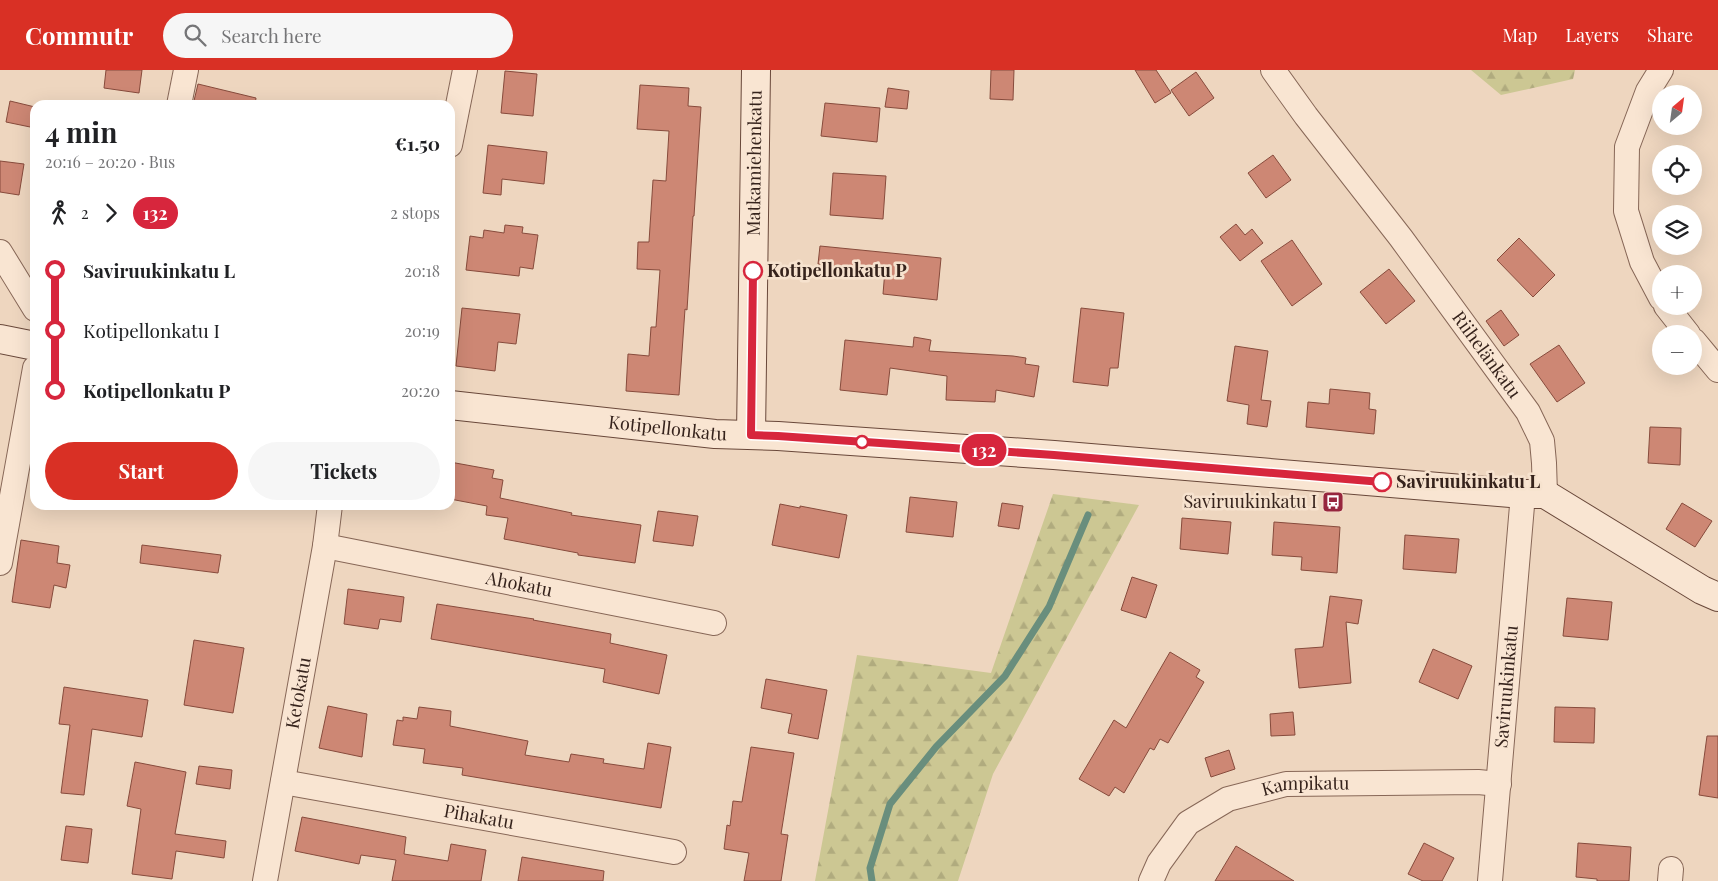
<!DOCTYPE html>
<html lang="en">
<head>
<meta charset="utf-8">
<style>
	body { margin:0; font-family:"Playfair Display",serif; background:#f6f6f6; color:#202124; height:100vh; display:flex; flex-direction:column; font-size:19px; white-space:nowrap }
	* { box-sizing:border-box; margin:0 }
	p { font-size:16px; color:#757577 }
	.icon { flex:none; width:28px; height:28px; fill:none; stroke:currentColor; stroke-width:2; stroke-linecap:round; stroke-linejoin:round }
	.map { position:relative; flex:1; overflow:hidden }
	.sheet { position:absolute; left:30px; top:30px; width:425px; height:410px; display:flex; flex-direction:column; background:#fff; border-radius:15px; box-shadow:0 5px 20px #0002 }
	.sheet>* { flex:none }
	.badge { padding:0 10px; border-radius:16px; font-size:18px; line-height:32px }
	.needle { width:32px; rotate:29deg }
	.controls { position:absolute; left:1652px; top:15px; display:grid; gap:10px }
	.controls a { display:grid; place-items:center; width:50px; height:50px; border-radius:50%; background:#fff; box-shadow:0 5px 20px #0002; font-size:25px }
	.map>.badge { position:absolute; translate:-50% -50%; box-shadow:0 0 0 2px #fff }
	.legs { display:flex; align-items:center; gap:8px; height:55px; padding:0 15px; font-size:16px }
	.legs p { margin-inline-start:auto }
	.headline { display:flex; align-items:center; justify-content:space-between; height:85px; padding:0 15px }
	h1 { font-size:28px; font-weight:700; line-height:38px }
	.cta { display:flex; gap:10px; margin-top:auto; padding:10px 15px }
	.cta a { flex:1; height:58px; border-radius:30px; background:#d93025; color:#fff; font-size:20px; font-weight:700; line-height:58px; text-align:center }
	.cta a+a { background:#f6f6f6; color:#202124 }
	ul { padding:0 15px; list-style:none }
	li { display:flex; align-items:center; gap:18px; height:60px; font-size:19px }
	li i { display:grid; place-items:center; width:8px; height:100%; margin:0 6px; background:currentColor }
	li i::after { content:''; width:12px; height:12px; margin:-6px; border:4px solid; border-radius:50%; background:#fff }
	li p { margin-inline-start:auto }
	li:first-child i { background:linear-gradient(#0000 50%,currentColor 0) }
	li:last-child i { background:linear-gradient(currentColor 50%,#0000 0) }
	header { display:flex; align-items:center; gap:30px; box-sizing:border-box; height:70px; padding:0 25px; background:#d93025; color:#fff }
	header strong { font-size:24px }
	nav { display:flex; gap:28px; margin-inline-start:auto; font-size:18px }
	.search { width:350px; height:45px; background:#f6f6f6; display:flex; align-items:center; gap:12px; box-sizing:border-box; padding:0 18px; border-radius:28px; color:#757577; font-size:19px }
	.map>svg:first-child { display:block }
</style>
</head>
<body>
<header>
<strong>Commutr</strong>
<div class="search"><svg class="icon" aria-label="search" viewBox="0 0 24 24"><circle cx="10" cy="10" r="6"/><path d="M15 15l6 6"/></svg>Search here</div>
<nav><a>Map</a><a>Layers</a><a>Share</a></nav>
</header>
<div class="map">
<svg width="1718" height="811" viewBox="0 0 1718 811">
	<defs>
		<pattern id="forest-firs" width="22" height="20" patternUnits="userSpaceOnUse" patternTransform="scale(1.25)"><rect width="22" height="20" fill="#ccc793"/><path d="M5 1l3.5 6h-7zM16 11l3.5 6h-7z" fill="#b0ab7e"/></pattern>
	</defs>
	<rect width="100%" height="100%" fill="#eed6bf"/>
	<g fill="url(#forest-firs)">
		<path d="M1471,0H1575L1573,9L1501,25Z"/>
		<path d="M1053,424L1139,435L993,704L958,811H815L857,585L991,603Z"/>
	</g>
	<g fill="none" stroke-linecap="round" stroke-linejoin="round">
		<path stroke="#698e7d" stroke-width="7" d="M872,811L870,798L890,734L936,677L1005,606L1049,537L1088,445"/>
	</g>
	<g fill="#cd8774" stroke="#874b3c">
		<path d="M106,0H142L139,23L104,18Z"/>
		<path d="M991,0H1014L1013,30L990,29Z"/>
		<path d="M1135,0H1156L1171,23L1155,33Z"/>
		<path d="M505,1L537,4L533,46L501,43Z"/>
		<path d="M1196,2L1214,28L1189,46L1171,20Z"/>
		<path d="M198,14L256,28L255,35H193Z"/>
		<path d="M640,15L689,18L688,36L701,37L694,146H693L687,240L685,239L679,325L626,321L628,284L649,286L651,257H656L660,200L637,199L638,172H649L653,110L666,111L669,61L637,59Z"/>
		<path d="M888,18L909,21L907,39L885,37Z"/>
		<path d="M10,31L35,37V58L6,52Z"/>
		<path d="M825,33L880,38L877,72L821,66Z"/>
		<path d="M488,75L547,82L544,114L502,109L501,125L483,123Z"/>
		<path d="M1273,85L1291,110L1266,128L1248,103Z"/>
		<path d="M0,91L24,94L19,125L0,122Z"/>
		<path d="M833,103L886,106L883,149L830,145Z"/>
		<path d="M1236,154L1245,165L1252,159L1263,173L1240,191L1220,167Z"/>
		<path d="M505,155L523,157L522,163L538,165L533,199L520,197L519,206L466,200L470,166L483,168L484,160L504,163Z"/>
		<path d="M1519,168L1555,205L1533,227L1497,190Z"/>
		<path d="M1292,170L1322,214L1292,236L1261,191Z"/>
		<path d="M820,176L941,188L937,230L883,224L885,200L818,194Z"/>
		<path d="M1389,199L1415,231L1386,254L1360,222Z"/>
		<path d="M462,238L520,244L516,274L498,272L495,301L456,296Z"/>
		<path d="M1081,238L1124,243L1118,298H1110L1108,316L1073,312Z"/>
		<path d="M1501,240L1519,265L1504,276L1486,251Z"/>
		<path d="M914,267L931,270L929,281L1013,286L1026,288L1025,294L1039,296L1034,327L996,320L995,332L946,330L947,306L890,298L887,325L840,320L845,270L913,277Z"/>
		<path d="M1559,275L1585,313L1557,332L1530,294Z"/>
		<path d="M1235,276L1268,281L1261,330L1271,331L1267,357L1247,354L1249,335L1227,331Z"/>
		<path d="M1330,319L1370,323L1369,339L1376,340L1374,364L1306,357L1308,332L1329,334Z"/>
		<path d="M1650,357L1681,358L1680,395L1648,393Z"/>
		<path d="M450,392L494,400L492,408L503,410L500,428L572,443L571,445L641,455L635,493L578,485V483L504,469L508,448L486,445L487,436L450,429Z"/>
		<path d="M910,427L957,432L953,467L906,462Z"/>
		<path d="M1002,433L1023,436L1019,459L998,456Z"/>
		<path d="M1682,433L1712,451L1695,477L1666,459Z"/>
		<path d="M780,434L800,438V436L847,445L839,488L772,475Z"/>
		<path d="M658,441L698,446L693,476L653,471Z"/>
		<path d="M1182,448L1231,452L1228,484L1180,479Z"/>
		<path d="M1274,452L1340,457L1337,503L1301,500L1302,487L1272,485Z"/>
		<path d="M1405,465L1459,469L1456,503L1403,499Z"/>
		<path d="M21,470L59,476L57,493L70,495L66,518L54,515L50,538L12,532Z"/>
		<path d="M142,475L221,485L218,503L140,493Z"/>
		<path d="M1132,507L1157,515L1146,548L1121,540Z"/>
		<path d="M348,519L404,527L401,552L380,549L378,559L344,554Z"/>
		<path d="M1330,526L1362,530L1358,554L1346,552L1351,613L1299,618L1295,579L1323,577Z"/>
		<path d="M1567,528L1612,532L1608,570L1563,566Z"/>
		<path d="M437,534L534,549L533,550L611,564L610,573L667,585L659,624L603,612L605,599L431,569Z"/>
		<path d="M194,570L244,578L233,643L184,635Z"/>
		<path d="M1433,579L1472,596L1458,629L1419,612Z"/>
		<path d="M1170,582L1200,600L1196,607L1204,612L1168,673L1160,669L1154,680L1150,678L1124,723L1115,717L1109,726L1079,709L1114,650L1126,658Z"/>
		<path d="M766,609L827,620L818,669L788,663L792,644L761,638Z"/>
		<path d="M64,617L148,630L142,667L92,659L84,725L61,723L70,655L59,654Z"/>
		<path d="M328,636L367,644L362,687L319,678Z"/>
		<path d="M419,637L451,641L450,656L528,671L525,685L569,692L571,684L604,689L603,693L644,699L648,673L671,677L661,738L462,705L463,698L423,693L425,679L393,675L397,650L403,651V647L417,649Z"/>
		<path d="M1555,637L1595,638L1594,673L1554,672Z"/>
		<path d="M1293,642L1295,665L1271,666L1270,644Z"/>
		<path d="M1707,666H1718V728L1699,725Z"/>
		<path d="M751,677L794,683L781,764L788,765L781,811H744L749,783L724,779L727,755L730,756L733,731L742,732Z"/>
		<path d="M1229,680L1235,699L1211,707L1205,688Z"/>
		<path d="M135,692L186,702L175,764L226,771L224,788L176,781L172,809L132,804L141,739L127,736Z"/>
		<path d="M199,696L232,700L230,719L196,714Z"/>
		<path d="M302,747L406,767L404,784L448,791L451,774L486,780L481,811H392L396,790L361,785L359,794L295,781Z"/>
		<path d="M66,756L92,759L88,793L61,790Z"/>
		<path d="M1424,773L1454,788L1442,811H1423L1408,804Z"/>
		<path d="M1578,773L1631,777L1629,811H1597V809L1576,807Z"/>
		<path d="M1236,776L1294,811H1215Z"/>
		<path d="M522,787L604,801L603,811H518Z"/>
	</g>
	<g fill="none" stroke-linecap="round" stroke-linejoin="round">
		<g stroke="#876757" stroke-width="26">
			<g id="street">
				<path id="s1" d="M1273,0L1306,46L1401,168L1528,342L1542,371L1544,393L1545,424"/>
				<path d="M1661,0L1648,21L1627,77L1626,141L1642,192L1661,228"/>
				<path d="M179,35L186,0"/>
				<path d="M450,75L465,0"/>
				<path d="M0,182L35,239"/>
				<path d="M1666,236L1688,264"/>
				<path d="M1694,271L1718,300"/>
				<path id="s2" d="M325,476L714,553"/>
				<path d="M0,493L35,298"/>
				<path id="s3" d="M283,712L674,782"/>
				<path id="s4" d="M265,811L325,476L330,435"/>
				<path id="s5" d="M1151,811L1159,793L1188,753L1228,729L1286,714L1478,712L1499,714"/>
				<path id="s6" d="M1490,811L1523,424"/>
				<path d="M1670,811L1671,799"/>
			</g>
		</g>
		<g stroke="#69483a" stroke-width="30">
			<g id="secondary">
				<path d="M0,269L35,276"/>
				<path id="s7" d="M450,335L715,364L778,366L1054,385L1523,424H1545L1702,520L1718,527"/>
				<path id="s8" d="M751,365L756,0"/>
			</g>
		</g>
		<use href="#street" stroke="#f9e5d2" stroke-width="24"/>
		<use href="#secondary" stroke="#f9e5d2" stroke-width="28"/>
	</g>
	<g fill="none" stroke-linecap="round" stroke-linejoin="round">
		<g stroke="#fff" stroke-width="11">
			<path id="line-1" d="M753,201L751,365L778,366L1054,385L1382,412"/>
		</g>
		<use href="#line-1" stroke="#d7263d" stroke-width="8"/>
	</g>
	<defs>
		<g id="bus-square" transform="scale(1.125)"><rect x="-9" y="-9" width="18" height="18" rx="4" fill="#97263e" stroke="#f6e2ce"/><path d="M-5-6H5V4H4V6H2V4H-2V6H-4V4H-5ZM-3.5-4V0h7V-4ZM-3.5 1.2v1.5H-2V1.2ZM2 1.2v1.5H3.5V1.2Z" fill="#fff"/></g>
	</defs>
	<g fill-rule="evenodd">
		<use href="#bus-square" x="1333" y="432"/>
	</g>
	<g fill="#fff" stroke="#d7263d" stroke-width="2.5">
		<circle cx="753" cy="201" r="9"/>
		<circle cx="862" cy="372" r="6"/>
		<circle cx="1382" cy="412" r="9"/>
	</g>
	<g text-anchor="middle" stroke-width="5" stroke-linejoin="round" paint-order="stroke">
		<g font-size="18" fill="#36231c" stroke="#f6e2ce">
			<text dy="6" stroke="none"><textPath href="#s8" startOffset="272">Matkamiehenkatu</textPath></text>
			<text dy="6" stroke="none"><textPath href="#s1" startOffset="356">Riihelänkatu</textPath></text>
			<text dy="6" stroke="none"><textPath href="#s7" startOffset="219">Kotipellonkatu</textPath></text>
			<text dy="6" stroke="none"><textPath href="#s2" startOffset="198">Ahokatu</textPath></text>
			<text dy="6" stroke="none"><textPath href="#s6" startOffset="195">Saviruukinkatu</textPath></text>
			<text dy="6" stroke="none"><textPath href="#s4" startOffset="191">Ketokatu</textPath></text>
			<text dy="6" stroke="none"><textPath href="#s5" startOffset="195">Kampikatu</textPath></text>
			<text dy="6" stroke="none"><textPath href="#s3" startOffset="199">Pihakatu</textPath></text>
		</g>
		<g font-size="18" font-weight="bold" fill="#36231c" stroke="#f6e2ce" text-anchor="start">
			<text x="767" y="207">Kotipellonkatu P</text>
			<text x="1396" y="418">Saviruukinkatu L</text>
		</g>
		<g font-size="18" fill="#36231c" stroke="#f6e2ce" text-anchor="end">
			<text x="1317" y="438">Saviruukinkatu I</text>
		</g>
	</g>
</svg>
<div class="controls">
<a><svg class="needle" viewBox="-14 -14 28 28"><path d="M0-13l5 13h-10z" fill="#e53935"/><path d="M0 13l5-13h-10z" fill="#757577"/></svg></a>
<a><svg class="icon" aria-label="locate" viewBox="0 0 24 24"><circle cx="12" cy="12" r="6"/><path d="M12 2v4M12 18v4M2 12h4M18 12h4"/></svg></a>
<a><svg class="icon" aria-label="layers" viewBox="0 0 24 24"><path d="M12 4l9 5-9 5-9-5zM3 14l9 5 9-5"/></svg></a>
<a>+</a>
<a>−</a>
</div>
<b class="badge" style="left:984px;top:380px;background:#d7263d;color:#fff">132</b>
<section class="sheet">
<div class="headline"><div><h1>4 min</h1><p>20:16 – 20:20 · Bus</p></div><b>€1.50</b></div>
<div class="legs"><svg class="icon" aria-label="walk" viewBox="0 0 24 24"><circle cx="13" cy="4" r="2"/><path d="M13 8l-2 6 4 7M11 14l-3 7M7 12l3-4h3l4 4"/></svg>2<svg class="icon" aria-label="forward" viewBox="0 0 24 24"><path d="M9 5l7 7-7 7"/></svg><b class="badge" style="background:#d7263d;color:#fff">132</b><p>2 stops</p></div>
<ul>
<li><i style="color:#d7263d"></i><b>Saviruukinkatu L</b><p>20:18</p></li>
<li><i style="color:#d7263d"></i><span>Kotipellonkatu I</span><p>20:19</p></li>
<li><i style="color:#d7263d"></i><b>Kotipellonkatu P</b><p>20:20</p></li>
</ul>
<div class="cta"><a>Start</a><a>Tickets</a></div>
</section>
</div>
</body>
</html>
